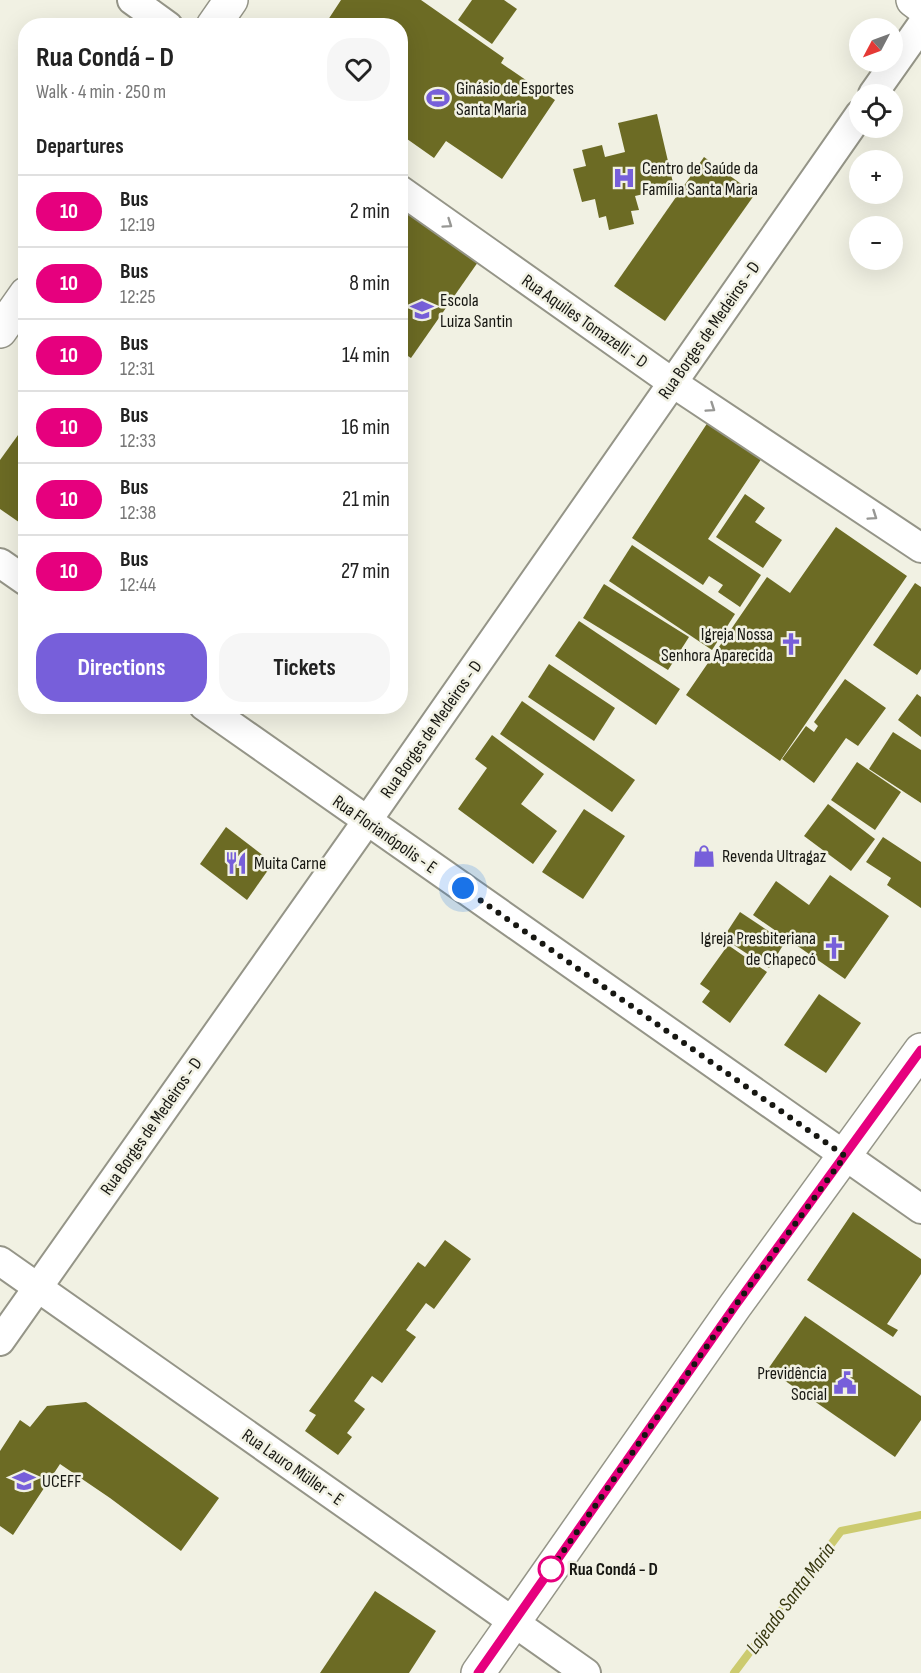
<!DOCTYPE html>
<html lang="en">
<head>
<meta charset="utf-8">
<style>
	body { margin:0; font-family:"Sofia Sans Condensed",sans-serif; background:#f6f6f6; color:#222; height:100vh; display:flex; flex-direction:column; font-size:22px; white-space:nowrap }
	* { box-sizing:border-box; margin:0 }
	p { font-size:20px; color:#767676 }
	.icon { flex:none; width:33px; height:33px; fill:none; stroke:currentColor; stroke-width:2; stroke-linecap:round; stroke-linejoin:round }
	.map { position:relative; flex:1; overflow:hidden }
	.panel { position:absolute; left:18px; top:18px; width:390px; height:696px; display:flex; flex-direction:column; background:#fff; border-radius:24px; box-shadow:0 6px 24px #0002 }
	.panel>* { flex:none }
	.badge { padding:0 12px; border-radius:20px; font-size:21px; line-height:39px }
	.needle { width:39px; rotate:229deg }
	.controls { position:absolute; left:849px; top:18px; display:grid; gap:12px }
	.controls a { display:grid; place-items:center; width:54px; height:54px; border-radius:50%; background:#fff; box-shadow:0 6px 24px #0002; font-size:30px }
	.you { position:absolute; width:30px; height:30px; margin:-15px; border:4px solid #fff; border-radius:50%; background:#1a73e8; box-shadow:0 0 0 9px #1a73e833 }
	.map>.badge { position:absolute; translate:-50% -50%; box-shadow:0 0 0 3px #fff }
	h2 { padding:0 18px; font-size:22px; line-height:54px }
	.round { display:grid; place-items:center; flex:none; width:63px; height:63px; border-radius:24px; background:#f6f6f6 }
	.summary { display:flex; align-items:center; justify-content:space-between; height:102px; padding:0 18px }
	h1 { font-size:28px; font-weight:700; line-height:45px }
	.button { display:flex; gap:12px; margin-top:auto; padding:12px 18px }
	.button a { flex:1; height:69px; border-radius:24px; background:#775fda; color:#fff; font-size:24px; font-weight:700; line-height:69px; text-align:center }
	.button a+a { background:#f6f6f6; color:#222 }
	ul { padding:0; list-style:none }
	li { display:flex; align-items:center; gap:18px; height:72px; padding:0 18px; border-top:2px solid #e0e0e0 }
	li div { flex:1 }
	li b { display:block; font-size:22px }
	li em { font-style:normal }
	li .badge { min-width:66px; font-weight:700; text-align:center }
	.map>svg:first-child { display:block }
</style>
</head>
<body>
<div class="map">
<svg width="921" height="1673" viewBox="0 0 921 1673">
	<rect width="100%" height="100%" fill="#f1f1e3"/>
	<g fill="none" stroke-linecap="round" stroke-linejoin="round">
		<path stroke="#cccb6f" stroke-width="8" d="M734,1673L841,1531L921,1515"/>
	</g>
	<g fill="#6c6b24">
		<path d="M341,0H421L504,58L501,63L555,100L502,179L446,141L434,158L400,134V26H324Z"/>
		<path d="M472,0H504L517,9L492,44L458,20Z"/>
		<path d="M657,114L674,187L635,196L639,210L631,211L634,224L609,230L606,216L599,218L595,199L582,202L573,169L586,166L582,150L602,145L605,157L625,152L618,123Z"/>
		<path d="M704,157L755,194L665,321L614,286Z"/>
		<path d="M400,207L478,262L411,358L400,351Z"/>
		<path d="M710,419L764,455L708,539L761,575L740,607L718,592L723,585L709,576L703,585L632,538Z"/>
		<path d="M26,424V527L0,509V460Z"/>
		<path d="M745,494L765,508L755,522L782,540L763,568L716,537Z"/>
		<path d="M836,527L907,576L780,761L686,695L767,577L790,593Z"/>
		<path d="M632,545L735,614L712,650L609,581Z"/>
		<path d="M915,583L921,587V669L917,675L873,645Z"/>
		<path d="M604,584L689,637L668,670L583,618Z"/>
		<path d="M579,621L680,689L656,725L555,656Z"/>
		<path d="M549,664L615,708L594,741L528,697Z"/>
		<path d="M845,679L886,708L858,746L846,738L814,783L782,759L806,726L814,732L818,726L814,722Z"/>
		<path d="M917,694L921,697V737L898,720Z"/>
		<path d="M522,701L635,780L612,812L500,734Z"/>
		<path d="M893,732L921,750V803L869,769Z"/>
		<path d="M492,735L544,774L521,804L557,831L533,864L458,809L487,768L475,759Z"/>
		<path d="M857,762L901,792L875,830L831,800Z"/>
		<path d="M828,804L875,839L851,871L804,836Z"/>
		<path d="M584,809L625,836L583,899L542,872Z"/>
		<path d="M226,827L273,863L247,900L200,864Z"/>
		<path d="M883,837L921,862V908L887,885L891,878L866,862Z"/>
		<path d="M830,875L889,916L845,979L753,915L776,881L809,905Z"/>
		<path d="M740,912L785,942L769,968L723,938Z"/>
		<path d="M728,945L767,972L730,1023L702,1002L710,991L700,984Z"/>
		<path d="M819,994L861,1023L826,1073L784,1045Z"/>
		<path d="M853,1212L921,1259V1274L887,1324L898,1330L893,1337L807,1280Z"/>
		<path d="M445,1240L471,1259L434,1309L426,1303L406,1330L416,1337L382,1383L372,1376L354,1401L365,1409L347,1433L352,1437L338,1455L305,1431L316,1415L309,1411L418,1262L425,1267Z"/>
		<path d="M805,1316L921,1396V1420L895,1457L768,1369Z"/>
		<path d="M86,1402L219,1498L181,1551L110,1498L60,1464L13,1535L0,1526V1451L20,1420L30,1427L47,1406Z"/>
		<path d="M375,1591L436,1631L409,1673H320Z"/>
	</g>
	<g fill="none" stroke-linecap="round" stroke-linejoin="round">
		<g stroke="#959588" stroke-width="32">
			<g id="street">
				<path d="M132,0L168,26"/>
				<path d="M873,94L921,26"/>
				<path d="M400,190L673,383L921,548"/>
				<path d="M0,563L26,581"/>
				<path d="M204,706L921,1209"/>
				<path d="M0,1261L586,1673"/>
				<path d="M0,1341L367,821L860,114"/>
			</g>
		</g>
		<g stroke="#959588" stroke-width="36">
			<g id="secondary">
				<path d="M913,0L921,6"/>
				<path d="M213,26L231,0"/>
				<path d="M0,331L26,294"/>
				<path d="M478,1673L735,1306L921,1050"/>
			</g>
		</g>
		<use href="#street" stroke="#fff" stroke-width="28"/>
		<use href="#secondary" stroke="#fff" stroke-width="33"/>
	</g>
	<defs><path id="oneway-chevron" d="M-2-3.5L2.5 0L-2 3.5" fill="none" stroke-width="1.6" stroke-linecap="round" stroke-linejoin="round" transform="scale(1.5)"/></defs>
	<g stroke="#979794">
		<use href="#oneway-chevron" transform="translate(448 224) rotate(35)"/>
		<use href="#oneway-chevron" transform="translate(711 408) rotate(34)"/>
		<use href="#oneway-chevron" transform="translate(873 516) rotate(34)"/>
	</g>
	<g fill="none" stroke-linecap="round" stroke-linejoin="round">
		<g stroke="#fff" stroke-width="14">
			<path id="line" d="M478,1673L735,1306L921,1050"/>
		</g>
		<use href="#line" stroke="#e6007e" stroke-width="9"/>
		<path stroke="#171712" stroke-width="6" stroke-dasharray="0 10.8" d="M463,888L845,1156L735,1306L551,1569"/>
	</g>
	<defs>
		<g id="stadium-bare" transform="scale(1.8)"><path d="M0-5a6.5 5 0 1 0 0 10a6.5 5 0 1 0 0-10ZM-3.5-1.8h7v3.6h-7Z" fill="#775fda" stroke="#f1f1e3" stroke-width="2.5" paint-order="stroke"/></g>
		<g id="hospital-bare" transform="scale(1.8)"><path d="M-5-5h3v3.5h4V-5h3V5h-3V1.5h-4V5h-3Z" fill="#775fda" stroke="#f1f1e3" stroke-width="2.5" paint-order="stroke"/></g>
		<g id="school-bare" transform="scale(1.8)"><path d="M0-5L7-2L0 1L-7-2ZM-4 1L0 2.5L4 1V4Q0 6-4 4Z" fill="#775fda" stroke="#f1f1e3" stroke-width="2.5" paint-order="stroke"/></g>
		<g id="church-bare" transform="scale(1.8)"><path d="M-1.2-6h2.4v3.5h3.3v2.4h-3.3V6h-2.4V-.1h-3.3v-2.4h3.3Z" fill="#775fda" stroke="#f1f1e3" stroke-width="2.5" paint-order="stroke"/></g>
		<g id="shop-bare" transform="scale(1.8)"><path d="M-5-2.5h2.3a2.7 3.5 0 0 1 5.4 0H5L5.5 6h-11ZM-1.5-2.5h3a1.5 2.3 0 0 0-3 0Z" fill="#775fda" stroke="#f1f1e3" stroke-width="2.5" paint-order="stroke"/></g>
		<g id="restaurant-bare" transform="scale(1.8)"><path d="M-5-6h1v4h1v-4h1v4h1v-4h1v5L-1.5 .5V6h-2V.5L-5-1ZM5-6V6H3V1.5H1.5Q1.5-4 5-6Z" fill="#775fda" stroke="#f1f1e3" stroke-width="2.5" paint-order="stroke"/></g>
		<g id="civic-bare" transform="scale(1.8)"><path d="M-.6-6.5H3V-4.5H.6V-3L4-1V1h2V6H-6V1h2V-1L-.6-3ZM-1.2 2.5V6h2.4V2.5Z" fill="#775fda" stroke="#f1f1e3" stroke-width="2.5" paint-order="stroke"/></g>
		<g id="university-bare" transform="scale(1.8)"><path d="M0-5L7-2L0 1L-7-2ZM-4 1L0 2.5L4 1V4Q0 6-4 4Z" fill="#775fda" stroke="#f1f1e3" stroke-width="2.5" paint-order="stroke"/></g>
	</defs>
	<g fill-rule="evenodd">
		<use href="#stadium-bare" x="438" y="98"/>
		<use href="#hospital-bare" x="624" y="178"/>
		<use href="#school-bare" x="422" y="310"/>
		<use href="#church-bare" x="791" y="644"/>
		<use href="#shop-bare" x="704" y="856"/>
		<use href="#restaurant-bare" x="236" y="863"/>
		<use href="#church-bare" x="834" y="948"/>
		<use href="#civic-bare" x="845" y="1383"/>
		<use href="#university-bare" x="24" y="1481"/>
	</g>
	<circle fill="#fff" stroke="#e6007e" stroke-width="3" cx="551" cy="1569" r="12"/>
	<g text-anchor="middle" stroke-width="5" stroke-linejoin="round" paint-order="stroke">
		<g font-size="18" fill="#171712" stroke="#f1f1e3" text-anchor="start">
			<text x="456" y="94">Ginásio de Esportes<tspan x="456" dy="21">Santa Maria</tspan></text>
			<text x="642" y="174">Centro de Saúde da<tspan x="642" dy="21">Família Santa Maria</tspan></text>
			<text x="440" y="306">Escola<tspan x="440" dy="21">Luiza Santin</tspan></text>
			<text x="773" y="640" text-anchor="end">Igreja Nossa<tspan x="773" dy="21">Senhora Aparecida</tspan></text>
			<text x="722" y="862">Revenda Ultragaz</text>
			<text x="254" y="869">Muita Carne</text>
			<text x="816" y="944" text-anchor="end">Igreja Presbiteriana<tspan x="816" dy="21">de Chapecó</tspan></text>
			<text x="827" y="1379" text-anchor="end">Previdência<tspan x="827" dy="21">Social</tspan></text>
			<text x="42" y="1487">UCEFF</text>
		</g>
		<g font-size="18" fill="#171712" stroke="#f1f1e3">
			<text transform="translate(585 321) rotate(35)" y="6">Rua Aquiles Tomazelli - D</text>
			<text transform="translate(709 330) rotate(-55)" y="6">Rua Borges de Medeiros - D</text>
			<text transform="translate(431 729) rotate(-55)" y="6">Rua Borges de Medeiros - D</text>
			<text transform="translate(385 834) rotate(35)" y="6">Rua Florianópolis - E</text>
			<text transform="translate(151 1126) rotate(-55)" y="6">Rua Borges de Medeiros - D</text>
			<text transform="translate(293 1467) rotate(35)" y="6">Rua Lauro Müller - E</text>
		</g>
		<g font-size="18" font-weight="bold" fill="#171712" stroke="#f1f1e3" text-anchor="start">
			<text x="569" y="1575">Rua Condá - D</text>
		</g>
		<g font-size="20" font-style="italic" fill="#37370f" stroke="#f1f1e3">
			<text transform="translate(790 1598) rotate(-53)" y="7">Lajeado Santa Maria</text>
		</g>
	</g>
</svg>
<div class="controls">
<a><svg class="needle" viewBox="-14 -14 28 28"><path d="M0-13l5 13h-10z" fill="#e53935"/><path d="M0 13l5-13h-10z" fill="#767676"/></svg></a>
<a><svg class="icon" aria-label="locate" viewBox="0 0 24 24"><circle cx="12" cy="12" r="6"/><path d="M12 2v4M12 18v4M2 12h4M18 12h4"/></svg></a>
<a>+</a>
<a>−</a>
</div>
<div class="you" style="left:463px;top:888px"></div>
<section class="panel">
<div class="summary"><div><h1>Rua Condá - D</h1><p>Walk · 4 min · 250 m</p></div><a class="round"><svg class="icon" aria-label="heart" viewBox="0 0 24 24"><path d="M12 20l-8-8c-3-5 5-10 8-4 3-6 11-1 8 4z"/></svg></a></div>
<h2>Departures</h2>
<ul>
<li><span class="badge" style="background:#e6007e;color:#fff">10</span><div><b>Bus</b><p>12:19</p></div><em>2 min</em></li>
<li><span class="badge" style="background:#e6007e;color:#fff">10</span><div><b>Bus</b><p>12:25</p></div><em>8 min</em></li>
<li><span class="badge" style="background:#e6007e;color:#fff">10</span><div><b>Bus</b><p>12:31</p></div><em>14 min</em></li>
<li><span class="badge" style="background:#e6007e;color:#fff">10</span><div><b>Bus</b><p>12:33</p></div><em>16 min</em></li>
<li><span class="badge" style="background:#e6007e;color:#fff">10</span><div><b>Bus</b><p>12:38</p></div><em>21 min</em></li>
<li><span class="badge" style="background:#e6007e;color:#fff">10</span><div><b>Bus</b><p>12:44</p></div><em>27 min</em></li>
</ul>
<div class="button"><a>Directions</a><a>Tickets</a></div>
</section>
</div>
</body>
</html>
